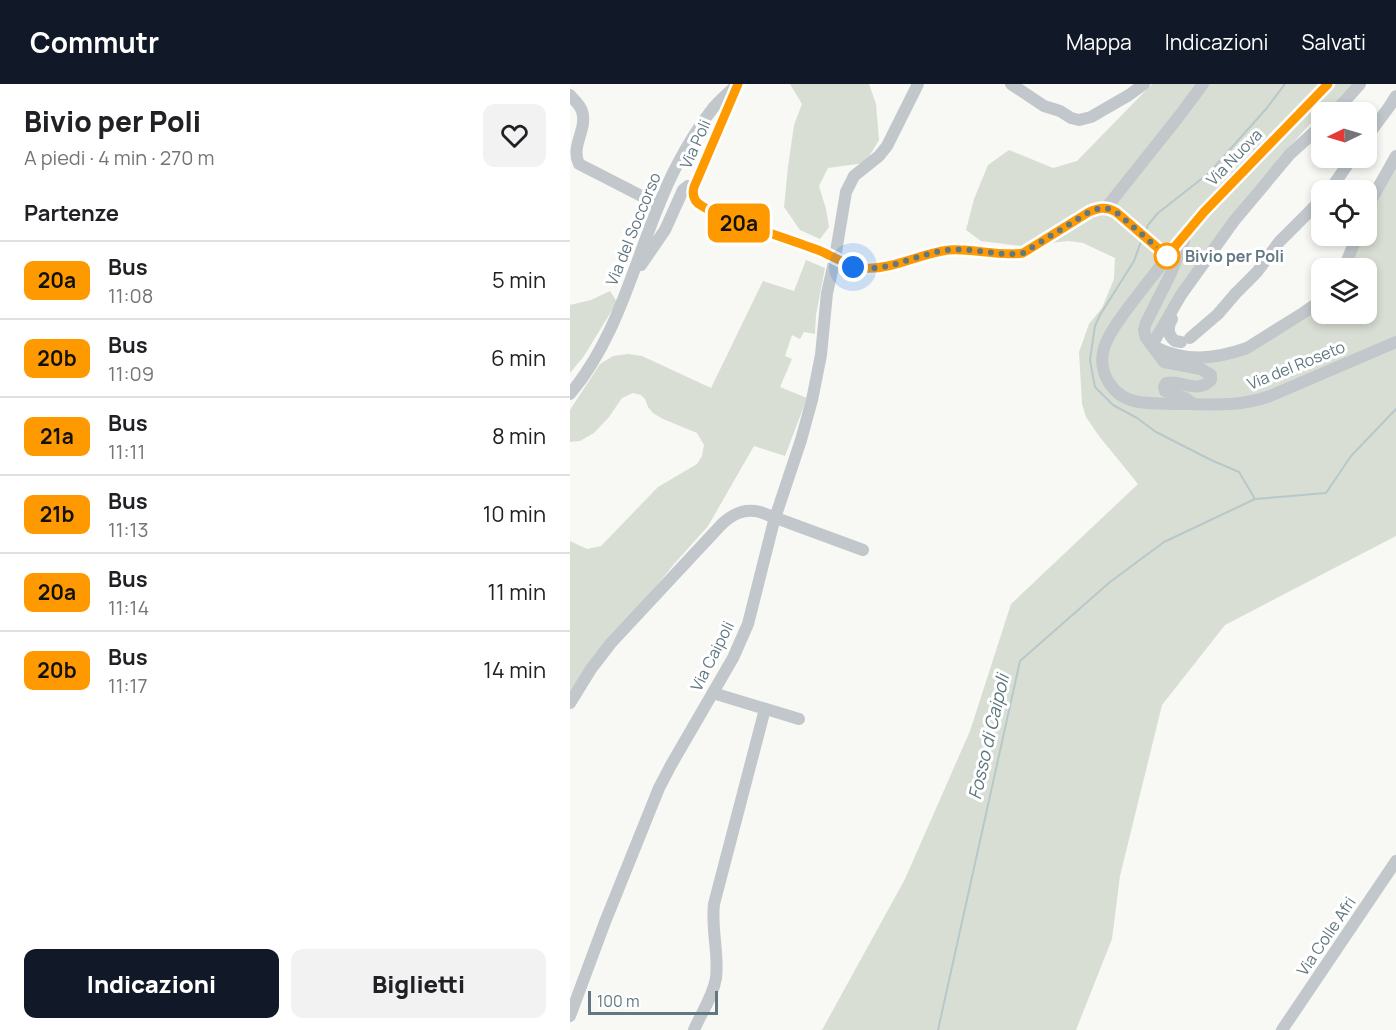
<!DOCTYPE html>
<html lang="it">
<head>
<meta charset="utf-8">
<style>
	body { margin:0; font-family:Manrope,sans-serif; background:#f2f2f2; color:#202124; height:100vh; display:flex; flex-direction:column; font-size:22px; white-space:nowrap }
	* { box-sizing:border-box; margin:0 }
	p { font-size:20px; color:#757577 }
	.icon { flex:none; width:33px; height:33px; fill:none; stroke:currentColor; stroke-width:2; stroke-linecap:round; stroke-linejoin:round }
	.map { position:relative; flex:1; overflow:hidden }
	.drawer { display:flex; flex-direction:column; background:#fff; width:570px }
	.drawer>* { flex:none }
	.badge { padding:0 12px; border-radius:9px; font-size:21px; line-height:39px }
	.needle { width:39px; rotate:265deg }
	.controls { position:absolute; left:741px; top:18px; display:grid; gap:12px }
	.controls a { display:grid; place-items:center; width:66px; height:66px; border-radius:12px; background:#fff; box-shadow:0 3px 9px #0003; font-size:30px }
	.scale { position:absolute; left:18px; bottom:15px; width:130px; box-sizing:border-box; padding-left:6px; border:3px solid #617882; border-top:0; font-size:16px; line-height:21px; white-space:nowrap; color:#617882; -webkit-text-stroke:4px #fff; paint-order:stroke }
	.you { position:absolute; width:30px; height:30px; margin:-15px; border:4px solid #fff; border-radius:50%; background:#1a73e8; box-shadow:0 0 0 9px #1a73e833 }
	.map>.badge { position:absolute; translate:-50% -50%; box-shadow:0 0 0 3px #fff }
	h2 { padding:0 24px; font-size:22px; line-height:54px }
	.round { display:grid; place-items:center; flex:none; width:63px; height:63px; border-radius:12px; background:#f2f2f2 }
	.head { display:flex; align-items:center; justify-content:space-between; height:102px; padding:0 24px }
	h1 { font-size:28px; font-weight:800; line-height:45px }
	.action { display:flex; gap:12px; margin-top:auto; padding:12px 24px }
	.action a { flex:1; height:69px; border-radius:12px; background:#111827; color:#fff; font-size:24px; font-weight:800; line-height:69px; text-align:center }
	.action a+a { background:#f2f2f2; color:#202124 }
	ul { padding:0; list-style:none }
	li { display:flex; align-items:center; gap:18px; height:78px; padding:0 24px; border-top:2px solid #e0e0e0 }
	li div { flex:1 }
	li b { display:block; font-size:22px }
	li em { font-style:normal }
	li .badge { min-width:66px; font-weight:700; text-align:center }
	header { display:flex; align-items:center; gap:36px; box-sizing:border-box; height:84px; padding:0 30px; background:#111827; color:#fff }
	header strong { font-size:28px }
	nav { display:flex; gap:33px; margin-inline-start:auto; font-size:21px }
	main { display:flex; flex:1; min-height:0 }
	.map>svg:first-child { display:block }
</style>
</head>
<body>
<header>
<strong>Commutr</strong>
<nav><a>Mappa</a><a>Indicazioni</a><a>Salvati</a></nav>
</header>
<main>
<section class="drawer">
<div class="head"><div><h1>Bivio per Poli</h1><p>A piedi · 4 min · 270 m</p></div><a class="round"><svg class="icon" aria-label="heart" viewBox="0 0 24 24"><path d="M12 20l-8-8c-3-5 5-10 8-4 3-6 11-1 8 4z"/></svg></a></div>
<h2>Partenze</h2>
<ul>
<li><span class="badge" style="background:#f90;color:#111">20a</span><div><b>Bus</b><p>11:08</p></div><em>5 min</em></li>
<li><span class="badge" style="background:#f90;color:#111">20b</span><div><b>Bus</b><p>11:09</p></div><em>6 min</em></li>
<li><span class="badge" style="background:#f90;color:#111">21a</span><div><b>Bus</b><p>11:11</p></div><em>8 min</em></li>
<li><span class="badge" style="background:#f90;color:#111">21b</span><div><b>Bus</b><p>11:13</p></div><em>10 min</em></li>
<li><span class="badge" style="background:#f90;color:#111">20a</span><div><b>Bus</b><p>11:14</p></div><em>11 min</em></li>
<li><span class="badge" style="background:#f90;color:#111">20b</span><div><b>Bus</b><p>11:17</p></div><em>14 min</em></li>
</ul>
<div class="action"><a>Indicazioni</a><a>Biglietti</a></div>
</section>
<div class="map">
<svg width="826" height="946" viewBox="0 0 826 946">
	<rect width="100%" height="100%" fill="#f8f8f5"/>
	<g fill="#d9ded4">
		<path d="M220,0H299L306,20L309,56L295,79L258,84L249,102L256,125L259,143L250,155L230,146L214,123L218,83L224,41L232,20Z"/>
		<path d="M582,0H783L761,28L752,27C719,63 686,99 657,138C630,175 607,215 582,253L602,270H655L751,216L752,230H796V184H774L787,152H796L797,125L826,72V452L655,541L592,621L550,792L542,855L506,946H252L335,795L400,647L441,520L568,400L529,352L516,333L512,320L509,268L519,240L532,224L544,195L545,174L513,159L499,157L451,162L411,157L396,146L404,115L418,81L439,66L483,84L507,77Z"/>
		<path d="M236,176L255,184L246,231L245,250L234,248L230,255L222,251L215,272L222,275L210,303L237,314L215,372L184,362L138,442L105,479L0,608V457L17,465L31,462L88,403L127,380L132,372L134,361L127,349L93,335L83,329L78,323L75,315L71,311L63,309L52,314L39,333L24,349L10,357L0,358V326L30,280L43,272L58,270L72,272L141,304L193,197L224,207Z"/>
		<path d="M40,207L47,218L14,272L0,289V221L21,216Z"/>
	</g>
	<g fill="none" stroke-linecap="round" stroke-linejoin="round">
		<g stroke="#b7c8ca" stroke-width="2">
			<path d="M576,147L578,141L588,129L639,89L696,25L715,0"/>
			<path d="M686,415L756,409L781,372L826,325"/>
			<path d="M368,946L450,577L540,498L594,458L685,415L669,388L641,376L586,348L567,334L543,321L525,303L520,276L525,242L530,231L564,177L572,155"/>
		</g>
		<g stroke="#c1c7ca" stroke-width="12">
			<path d="M168,0L123,107C124,114 126,118 132,122C144,130 160,135 174,140C199,149 223,157 248,166C263,172 278,183 294,184C322,186 348,170 375,166C402,163 427,173 453,169L519,128C528,124 536,122 546,128L597,172"/>
			<path d="M441,0L474,22L490,27L501,34L509,36L521,33L559,11L574,0"/>
			<path d="M758,0C734,23 711,48 688,72C670,91 651,109 634,128C613,152 594,178 574,203C562,219 540,245 534,264C527,289 543,314 569,318C585,320 602,320 619,320C647,321 673,322 700,312L826,258"/>
			<path d="M0,11C4,16 10,21 12,27C18,45 0,62 9,80L89,121"/>
			<path d="M765,28L790,0"/>
			<path d="M796,54L819,23L826,12"/>
			<path d="M760,106L782,74"/>
			<path d="M536,124L610,31L633,0"/>
			<path d="M796,125L826,72"/>
			<path d="M614,157L601,189L576,239L574,246L576,254L594,278L631,285L641,291V296C626,311 612,295 596,299L594,303L595,307L615,314L621,318"/>
			<path d="M71,181L95,146L113,106L118,102L124,103"/>
			<path d="M774,184L787,152"/>
			<path d="M602,235C597,243 597,251 605,257L611,258"/>
			<path d="M620,254L648,230L666,209L687,188L709,158L752,115"/>
			<path d="M582,261L611,211L664,137L720,70L752,41"/>
			<path d="M583,262C615,278 643,276 677,264L733,229L752,216"/>
			<path d="M0,310C48,253 64,178 93,111C105,82 124,48 144,23C151,15 159,8 167,1"/>
			<path d="M143,609L229,635"/>
			<path d="M0,619L21,585L41,559L151,441C162,430 174,424 190,428L293,466"/>
			<path d="M0,932L35,838L89,704L101,681L163,574L178,540L204,437L231,356L242,316L251,271L257,209L265,174L276,108L284,92L309,72L317,62L348,0"/>
			<path d="M124,946C131,929 143,913 146,894C149,869 141,845 144,820L195,625"/>
			<path d="M712,946L826,777"/>
		</g>
	</g>
	<g fill="none" stroke-linecap="round" stroke-linejoin="round">
		<g stroke="#fff" stroke-width="14">
			<path id="line" d="M168,0L124,103C122,111 124,118 132,122C144,130 160,135 174,140C199,149 224,157 248,166C263,172 278,183 294,184C323,186 351,169 379,166C404,164 429,173 453,169L519,128C528,124 536,122 546,128L597,172L634,128L758,0"/>
		</g>
		<use href="#line" stroke="#f90" stroke-width="9"/>
		<path stroke="#617882" stroke-width="6" stroke-dasharray="0 10.8" d="M283,183C316,190 347,169 379,166C403,163 428,173 453,169L519,128C528,124 536,122 546,128L597,172"/>
	</g>
	<circle fill="#fff" stroke="#f90" stroke-width="3" cx="597" cy="172" r="12"/>
	<g text-anchor="middle" stroke-width="6" stroke-linejoin="round" paint-order="stroke">
		<g font-size="16" fill="#617882" stroke="#fff">
			<text transform="translate(125 60) rotate(-66)" y="6">Via Poli</text>
			<text transform="translate(664 73) rotate(-46)" y="6">Via Nuova</text>
			<text transform="translate(63 145) rotate(-68)" y="6">Via del Soccorso</text>
			<text transform="translate(726 281) rotate(-22)" y="6">Via del Roseto</text>
			<text transform="translate(142 572) rotate(-63)" y="6">Via Caipoli</text>
			<text transform="translate(756 852) rotate(-56)" y="6">Via Colle Afri</text>
		</g>
		<g font-size="16" font-weight="bold" fill="#617882" stroke="#fff" text-anchor="start">
			<text x="615" y="178">Bivio per Poli</text>
		</g>
		<g font-size="18" font-style="italic" fill="#5c787c" stroke="#fff">
			<text transform="translate(419 653) rotate(-77)" y="6">Fosso di Caipoli</text>
		</g>
	</g>
</svg>
<div class="controls">
<a><svg class="needle" viewBox="-14 -14 28 28"><path d="M0-13l5 13h-10z" fill="#e53935"/><path d="M0 13l5-13h-10z" fill="#757577"/></svg></a>
<a><svg class="icon" aria-label="locate" viewBox="0 0 24 24"><circle cx="12" cy="12" r="6"/><path d="M12 2v4M12 18v4M2 12h4M18 12h4"/></svg></a>
<a><svg class="icon" aria-label="layers" viewBox="0 0 24 24"><path d="M12 4l9 5-9 5-9-5zM3 14l9 5 9-5"/></svg></a>
</div>
<div class="scale">100 m</div>
<div class="you" style="left:283px;top:183px"></div>
<b class="badge" style="left:169px;top:139px;background:#f90;color:#111">20a</b>
</div>
</main>
</body>
</html>
